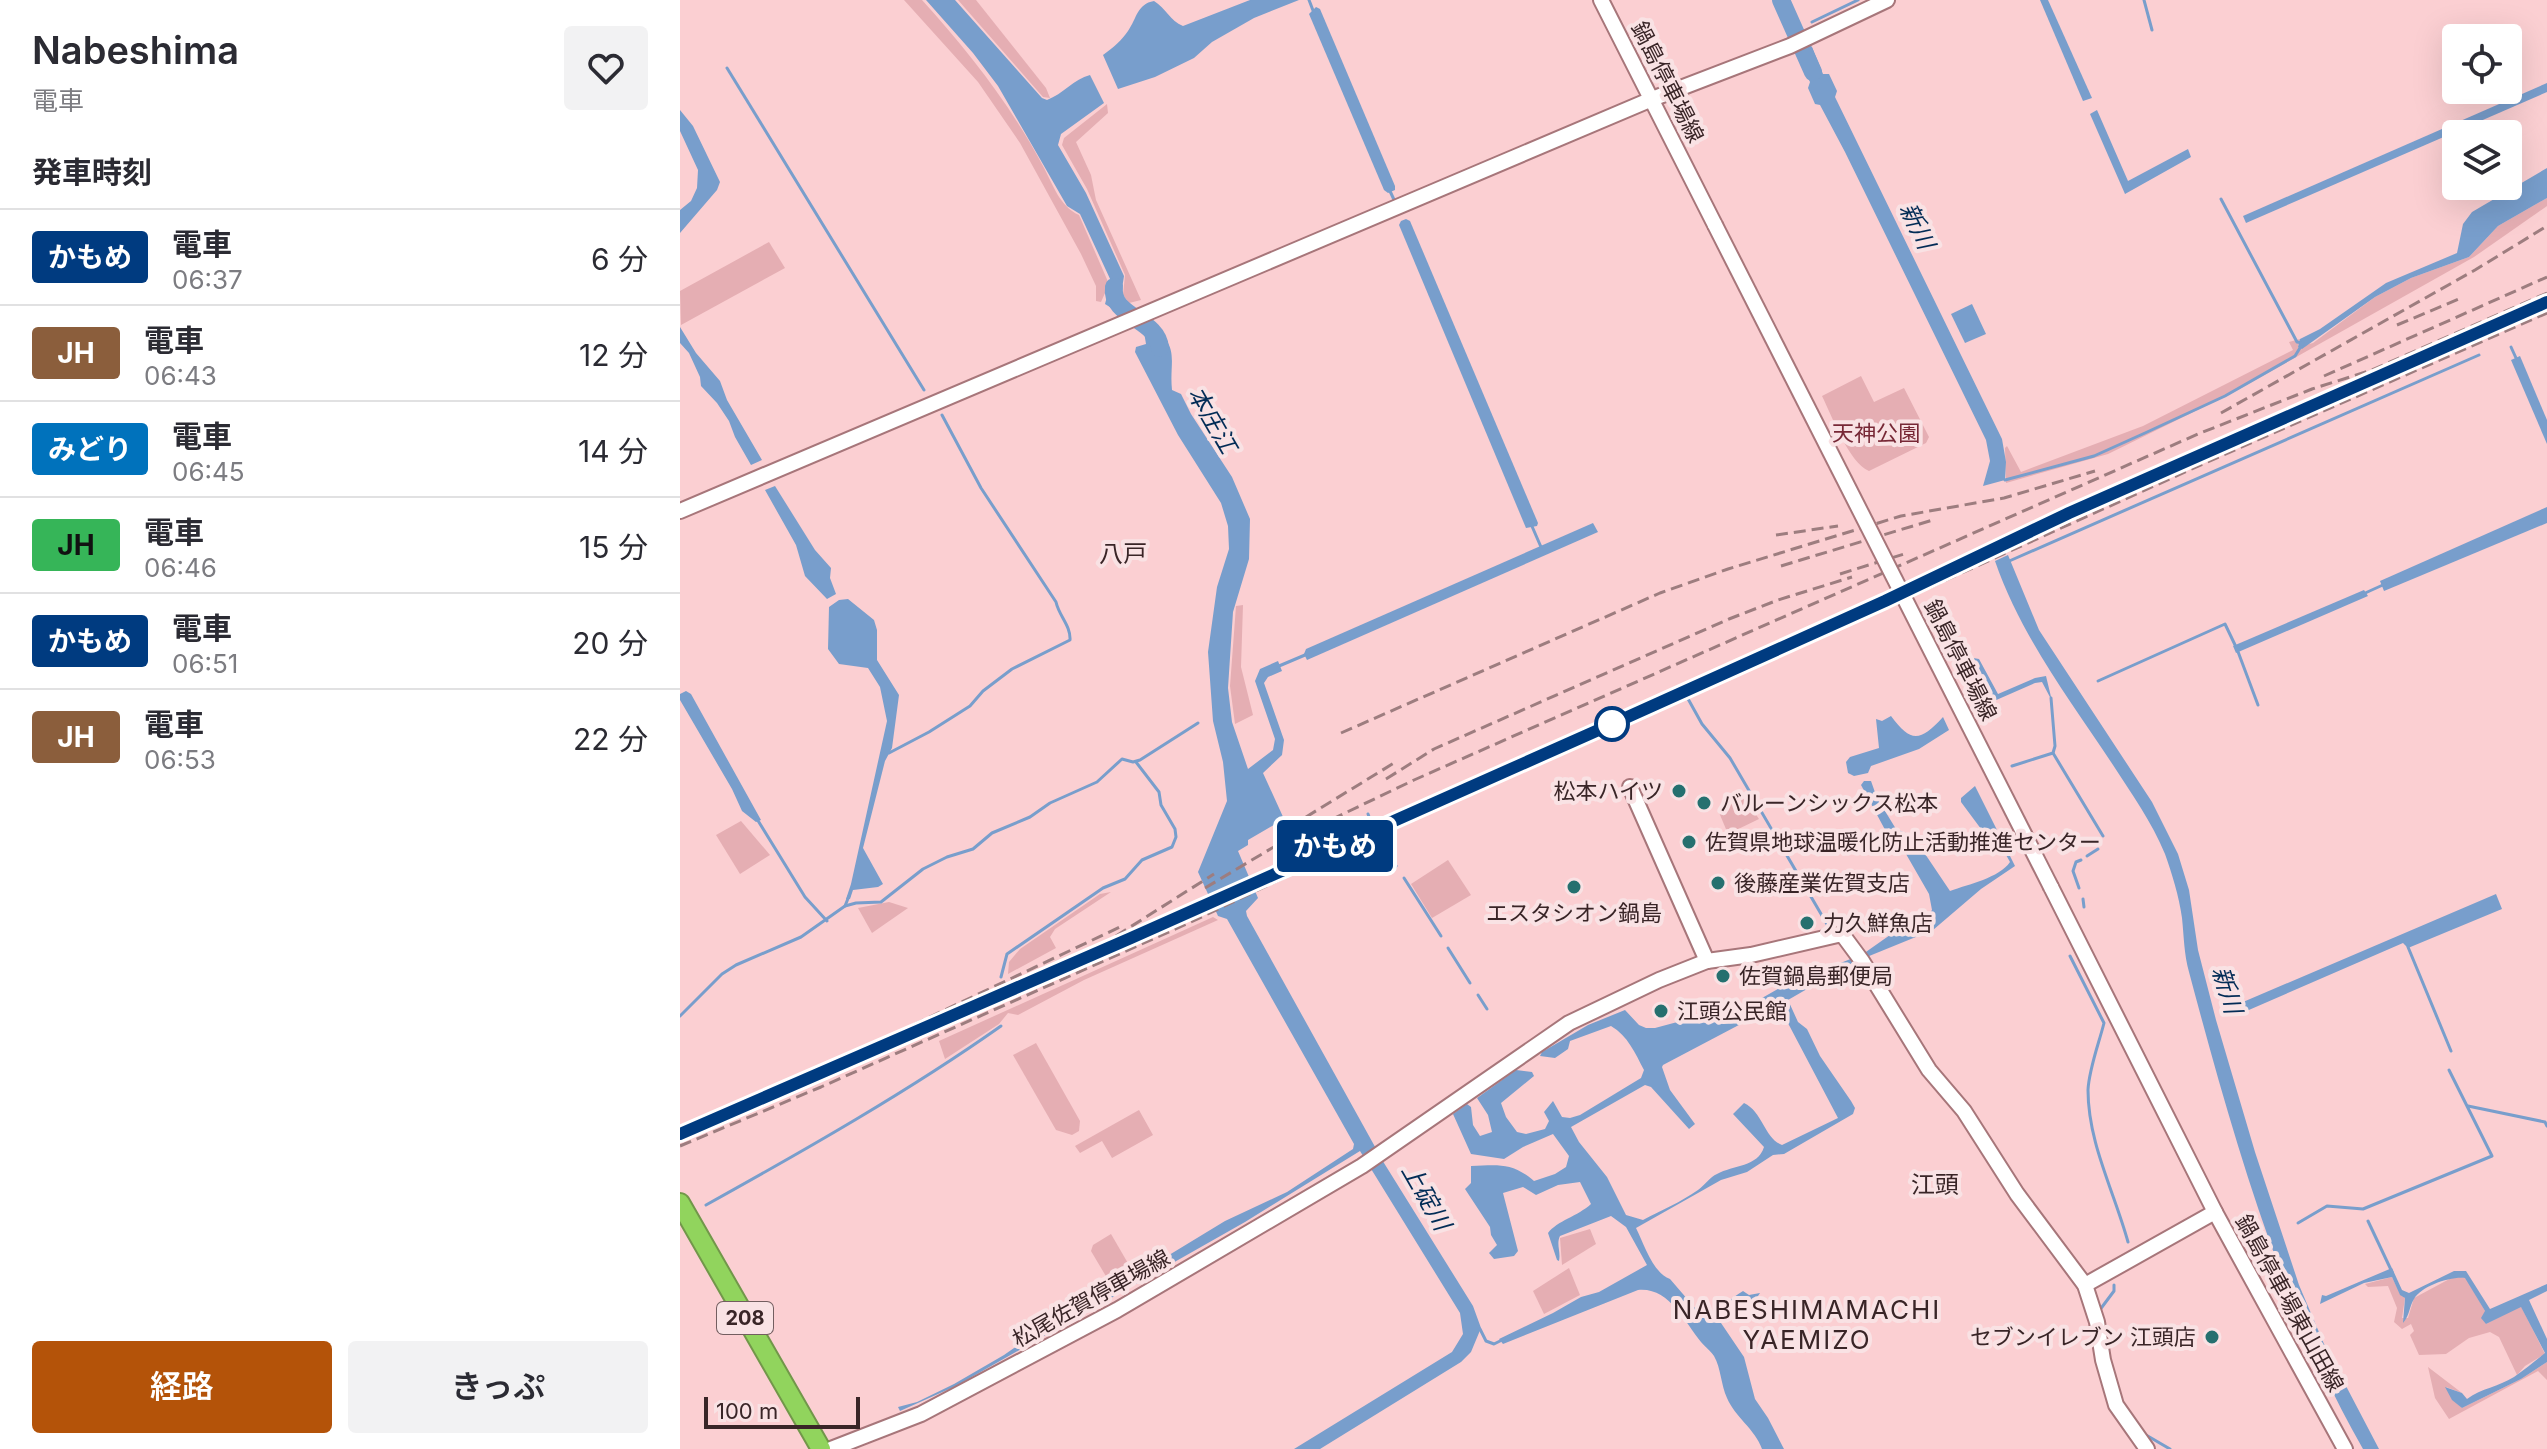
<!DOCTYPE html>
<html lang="ja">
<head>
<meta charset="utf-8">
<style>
	body { margin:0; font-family:Inter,"Noto Sans JP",sans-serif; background:#f2f2f3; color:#2b2b33; height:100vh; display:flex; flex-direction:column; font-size:30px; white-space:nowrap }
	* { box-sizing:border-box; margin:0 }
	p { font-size:26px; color:#7c7c81 }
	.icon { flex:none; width:44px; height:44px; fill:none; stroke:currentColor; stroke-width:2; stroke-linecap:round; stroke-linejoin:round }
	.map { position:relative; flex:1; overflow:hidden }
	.sheet { display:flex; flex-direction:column; background:#fff; width:680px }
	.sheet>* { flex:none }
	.badge { padding:0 16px; border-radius:6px; font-size:28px; line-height:52px }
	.tools { position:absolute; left:1762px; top:24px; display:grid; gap:16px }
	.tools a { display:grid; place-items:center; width:80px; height:80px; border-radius:8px; background:#fff; box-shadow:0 8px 32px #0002; font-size:40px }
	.scale { position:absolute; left:24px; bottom:20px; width:156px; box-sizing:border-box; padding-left:8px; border:4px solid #392527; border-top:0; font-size:22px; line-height:28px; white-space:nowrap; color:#392527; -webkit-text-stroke:6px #f9e2e4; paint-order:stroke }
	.map>.badge { position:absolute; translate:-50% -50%; box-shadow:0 0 0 4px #fff }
	h2 { padding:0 32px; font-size:30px; line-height:72px }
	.round { display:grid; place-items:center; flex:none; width:84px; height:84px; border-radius:8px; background:#f2f2f3 }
	.head { display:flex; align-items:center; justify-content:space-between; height:136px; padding:0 32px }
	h1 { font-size:38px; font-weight:600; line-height:60px }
	.primary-button { display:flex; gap:16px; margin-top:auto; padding:16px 32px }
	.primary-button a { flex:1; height:92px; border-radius:8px; background:#b45309; color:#fff; font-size:32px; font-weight:600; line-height:92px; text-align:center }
	.primary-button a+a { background:#f2f2f3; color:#2b2b33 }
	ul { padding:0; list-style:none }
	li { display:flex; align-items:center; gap:24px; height:96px; padding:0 32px; border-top:2px solid #e1e1e2 }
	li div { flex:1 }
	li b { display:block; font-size:30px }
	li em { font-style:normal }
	li .badge { min-width:88px; font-weight:700; text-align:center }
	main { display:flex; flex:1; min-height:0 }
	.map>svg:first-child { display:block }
</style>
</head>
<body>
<main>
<section class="sheet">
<div class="head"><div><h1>Nabeshima</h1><p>電車</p></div><a class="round"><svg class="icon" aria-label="heart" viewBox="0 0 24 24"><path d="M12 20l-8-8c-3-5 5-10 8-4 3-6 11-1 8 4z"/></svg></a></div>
<h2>発車時刻</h2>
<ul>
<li><span class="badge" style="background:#003b80;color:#fff">かもめ</span><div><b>電車</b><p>06:37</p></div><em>6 分</em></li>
<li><span class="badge" style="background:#8b5e3c;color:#fff">JH</span><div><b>電車</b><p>06:43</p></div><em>12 分</em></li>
<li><span class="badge" style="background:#0072bc;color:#fff">みどり</span><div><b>電車</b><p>06:45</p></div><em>14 分</em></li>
<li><span class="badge" style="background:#36b558;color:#111">JH</span><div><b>電車</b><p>06:46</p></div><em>15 分</em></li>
<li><span class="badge" style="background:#003b80;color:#fff">かもめ</span><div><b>電車</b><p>06:51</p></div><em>20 分</em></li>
<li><span class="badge" style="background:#8b5e3c;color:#fff">JH</span><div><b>電車</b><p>06:53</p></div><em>22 分</em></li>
</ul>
<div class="primary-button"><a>経路</a><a>きっぷ</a></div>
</section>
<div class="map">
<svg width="1867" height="1449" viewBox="0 0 1867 1449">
	<rect width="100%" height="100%" fill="#fbcfd2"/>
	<g fill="#e5aeb3">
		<path d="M224,0H242C289,52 330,104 363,166C373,184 379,206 399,215L429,284L421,302L416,301V286L401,254L340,143L298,82Z"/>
		<path d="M278,0H296L366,88L370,98L363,97Z"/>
		<path d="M427,104L428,113L396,142L411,175L416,200L461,300L449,303L443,295L445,275L407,189L382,145L384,138Z"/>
		<path d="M1867,198V206L1794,257L1554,392L1428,454L1326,483L1325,448L1327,446L1341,472L1463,426L1613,350L1609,342L1620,339L1618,347L1633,343L1695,297L1731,278L1789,257L1818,226Z"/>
		<path d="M89,242L105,268L1,325L0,291Z"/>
		<path d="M1181,376L1194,402L1224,388L1249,437L1246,443L1189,471C1169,463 1152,416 1142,396Z"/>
		<path d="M563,605L561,667L573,715L555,724L550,686L556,606Z"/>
		<path d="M1061,793L1079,819L1048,834L1038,810Z"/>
		<path d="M61,821L90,855L60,874L36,835Z"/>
		<path d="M768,860L791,895L752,918L731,884Z"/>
		<path d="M431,892L375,929L370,937L376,948L328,974L329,962L340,949L420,894Z"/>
		<path d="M209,902L228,908L192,933L178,908Z"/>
		<path d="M533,917L538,920L404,980L338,1015L328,1013L319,1024L265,1059L259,1041Z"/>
		<path d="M356,1043L400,1121L399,1131L392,1135L376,1130L333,1055Z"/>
		<path d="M459,1110L473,1135L432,1158L422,1141L400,1153L395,1146Z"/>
		<path d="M910,1229L916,1244L882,1265L880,1238Z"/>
		<path d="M431,1234L449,1265L427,1278L411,1251L413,1245Z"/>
		<path d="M889,1268L900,1295L864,1314L853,1291Z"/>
		<path d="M1775,1276L1786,1278L1805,1311L1806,1324L1841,1306L1865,1354L1845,1366L1837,1375L1819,1337L1810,1332L1789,1338L1766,1354L1739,1355L1730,1335L1734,1331L1731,1324L1722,1329L1714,1322L1717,1308L1708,1286L1688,1287L1685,1284L1712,1277L1720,1294L1725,1298L1722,1318H1728L1734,1298Z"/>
		<path d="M1867,1362V1380L1858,1371L1769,1419L1755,1398L1748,1367L1782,1393L1766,1387L1782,1408L1841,1379Z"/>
	</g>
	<g fill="#789ecc" fill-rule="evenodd">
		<path d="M246,0H275L362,98L367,100C383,94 394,79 410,75L424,103L381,134L378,145L406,193L444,276L441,295L446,305L433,309L425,304L431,281L400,214L387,206L318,86L293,53Z"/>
		<path d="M570,0H619L574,18L532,42L514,58L475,77L438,89L423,55C433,48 442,40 448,31C457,18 457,4 474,1C486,8 490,21 503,26Z"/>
		<path d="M1360,0H1368L1412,98L1403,101Z"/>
		<path d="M636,7L640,9L715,186V190L708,193L704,190L629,14Z"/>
		<path d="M1132,47L1143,74H1149L1157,91L1155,97L1322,439L1326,462L1325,480L1303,486L1310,461L1306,440L1165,152L1140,105L1135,104L1128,88L1130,82L1116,54Z"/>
		<path d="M1867,83V92L1566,223L1563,216Z"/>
		<path d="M0,110L13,126L40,182L37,190L0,233V210L11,201L17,188L18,170L0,131Z"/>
		<path d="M1417,110L1448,181L1508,149L1511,157L1445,194L1410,114Z"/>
		<path d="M1867,168V198L1818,226L1789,257L1731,278L1695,297L1622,349L1618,347L1620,339L1640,329L1706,283L1777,253L1783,224L1792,212Z"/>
		<path d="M726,219L730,221L858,523L857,526L846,528L719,225L721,221Z"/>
		<path d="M1292,304L1306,334L1285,343L1271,314Z"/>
		<path d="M0,327L16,353L40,381L47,400L82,460L71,465L55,437L49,421L37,403L21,386L20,377L9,353L0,343Z"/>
		<path d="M475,327C500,350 489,361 492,390L501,394L511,414L552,477L570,519L569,559L553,612L548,688L552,722L568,769L593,750L595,739L575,681L580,669L598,661L602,671L588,677L584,683L604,740L602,755L583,773L604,819L568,840V845L558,851L578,898L566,911L567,916L704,1163L793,1306L801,1328L791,1352L781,1362L640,1449H614L772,1352L783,1334L780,1313L680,1151L565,1222L276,1386L220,1411L218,1407L237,1402L274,1384L324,1355L357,1332L368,1320L420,1297L545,1221L607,1192L673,1149L674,1144L547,919L538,916L518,872L547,801L543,762L533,721L528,652L537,587L549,549L548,526L541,503L498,435L455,352L456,347L466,344L464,332Z"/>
		<path d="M1840,356L1867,420V444L1831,360Z"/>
		<path d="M95,486L135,550L151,568L150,578L156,594L147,599L125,576L116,545L85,490Z"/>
		<path d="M1867,507V523L1704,591L1700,581Z"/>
		<path d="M913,523L918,532L627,660L624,654L626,649Z"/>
		<path d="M1328,555L1359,630L1472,802L1498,854L1509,890L1518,950L1536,1020L1575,1152L1619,1285L1644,1344L1699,1449H1683C1600,1304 1552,1133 1509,972C1504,954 1504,937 1502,918C1499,896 1492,874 1485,854C1472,822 1451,793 1433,765C1389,699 1341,636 1315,561Z"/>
		<path d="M1684,590L1688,596L1556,653L1553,646Z"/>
		<path d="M168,599L194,620L197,630V660L219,695L212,748L205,761L183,848L203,884L198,887L173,890L170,899H166L171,884L207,721L200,687L188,668L159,664L148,649L149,607L159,600Z"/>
		<path d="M1282,656L1299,659L1318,694L1355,678L1366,676L1372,701L1362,682L1355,683L1314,701L1303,709L1278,658Z"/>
		<path d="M6,691L11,694L81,820L76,822L62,811L52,789L0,700V694Z"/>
		<path d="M1211,716C1231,743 1240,742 1263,717L1269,730L1239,749L1191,766L1188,773L1174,776L1168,773L1166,762L1170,757L1199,748L1196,719L1202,721Z"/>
		<path d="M1184,781H1191L1197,798L1216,829L1233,836L1270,891C1289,884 1319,878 1330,862L1321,846L1307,837L1281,802V798L1295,786L1335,866L1301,889L1253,930L1172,963L1108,1000L1118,1022L1127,1029L1140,1056L1171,1101L1175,1108L1173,1114L1104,1154L1093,1155L1067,1172L1041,1180L956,1228C964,1244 973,1273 990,1279L1021,1315L1026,1317C1040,1310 1049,1299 1063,1291L1069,1295L1080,1293C1071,1308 1051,1308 1041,1323L1064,1357L1075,1399L1088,1418L1104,1449H1082C1075,1429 1055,1417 1047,1398C1041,1385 1041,1368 1034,1356C1031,1351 1025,1347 1021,1342C1004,1321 989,1287 958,1290L823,1344L819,1339L873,1313L901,1297L919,1292L967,1265L946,1227L931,1216L880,1236C876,1244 881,1252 879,1261L877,1260L868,1233C877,1221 898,1216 911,1204L900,1182L878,1185L856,1195L843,1187L823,1193L838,1251L834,1256L814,1259L809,1253L817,1245L811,1235L810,1227L785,1189L791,1183V1166C818,1165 832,1162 854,1181L875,1174L886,1167L889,1156L873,1134L843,1147L824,1159L791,1154L773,1114L787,1104L791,1107L793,1125L800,1136L812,1132L808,1115L797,1098L836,1070L852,1072L854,1076L821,1103L826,1117L837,1132L846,1134L865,1129L869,1121L864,1112L873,1101L882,1117L890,1118L900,1115L961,1078L964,1070C955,1053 948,1036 931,1026L890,1041L888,1049L875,1058L860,1056L862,1052L908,1025L945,1010L959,1025L966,1028H975L1016,1017L1025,1023L1061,1010L1103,986L1183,954L1210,935L1224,929L1233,921L1249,914L1252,910L1249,894L1226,854L1210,839L1181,785ZM1093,1007L1100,1008L1158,1118L1102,1145C1084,1138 1083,1112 1064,1103L1053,1114L1084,1147C1078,1167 1053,1165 1037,1174C1030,1177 1025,1185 1018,1190C1001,1202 982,1210 963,1220L946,1215L927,1177L899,1142L891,1127L965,1085L971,1087L1009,1129L1015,1124L990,1090L982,1067L983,1065Z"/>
		<path d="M1816,894L1822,909L1728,948L1723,943L1555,1016L1549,1008Z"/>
		<path d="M1712,1268L1722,1290L1729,1293L1774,1271H1786L1810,1309L1867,1284V1291L1849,1300L1867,1339V1362L1841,1379L1782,1408L1772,1400L1765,1387L1782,1393L1787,1399C1802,1388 1818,1387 1834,1377C1844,1370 1855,1361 1865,1353L1841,1307L1806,1324L1801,1318L1805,1311L1785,1278C1771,1276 1741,1286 1734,1299C1729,1307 1730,1315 1723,1323L1725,1298L1720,1295L1712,1277L1684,1283L1640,1304L1642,1295L1646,1296Z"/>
	</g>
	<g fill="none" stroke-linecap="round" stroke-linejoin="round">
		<g stroke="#789ecc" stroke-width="3">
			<path d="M629,0L634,13"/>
			<path d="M1464,0L1472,30"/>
			<path d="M1132,22L1178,0"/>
			<path d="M47,68L244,390"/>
			<path d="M709,189L716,204"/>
			<path d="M1831,347L1836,358"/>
			<path d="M1325,480L1414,456L1465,433L1545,396L1615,356L1623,343L1617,342L1541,199"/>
			<path d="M851,524L861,547"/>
			<path d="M1327,562L1799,355"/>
			<path d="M1683,594L1705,584"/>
			<path d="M599,666L625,655"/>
			<path d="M1418,681L1545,624L1557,649L1578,705"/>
			<path d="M1002,688L1022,724L1050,758L1151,931"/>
			<path d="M209,753L249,732L290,706L303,691L332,669L390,640C391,626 379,616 376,602L301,488L262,415"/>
			<path d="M1373,753L1423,836"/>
			<path d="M1332,766L1373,753L1375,746L1371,698"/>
			<path d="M688,814L691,822"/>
			<path d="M77,819L125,897L147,921"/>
			<path d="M700,841L716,866"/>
			<path d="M1407,856L1418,849"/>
			<path d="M724,878L761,936"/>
			<path d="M1399,888L1393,871L1396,862L1401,860"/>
			<path d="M1403,899L1404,907"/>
			<path d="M165,906L169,896"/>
			<path d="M1728,947L1771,1051"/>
			<path d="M768,948L790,983"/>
			<path d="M1390,956L1424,1023C1419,1043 1409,1069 1408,1090C1408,1143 1434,1191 1448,1242"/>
			<path d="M321,977L327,954L423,888L445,879L462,860L492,847L496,837L495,829L481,805L479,792L456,762"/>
			<path d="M798,995L807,1009"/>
			<path d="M0,1016L42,974L56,965L121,937L165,906L176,903L201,902L243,869L267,857L293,849L312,833L350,817L370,803L417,782L442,759L453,762L460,760L518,723"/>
			<path d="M1788,1106L1865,1122L1867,1126"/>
			<path d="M26,1205C125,1150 229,1091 321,1026"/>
			<path d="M1688,1221L1712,1272"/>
			<path d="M1618,1223L1647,1206L1683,1209L1812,1156L1769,1070"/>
			<path d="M1419,1311L1434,1291V1285"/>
			<path d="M800,1329L806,1341L814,1344L824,1339"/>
			<path d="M1466,1435L1490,1449"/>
		</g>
		<g stroke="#789ecc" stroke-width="18">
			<path d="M1101,0L1133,72"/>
			<path d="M434,287C430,317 478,319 480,348"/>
		</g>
		<g stroke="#a7767a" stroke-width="18">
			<g id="secondary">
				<path d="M921,0L1035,225"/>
				<path d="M0,511L972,99L1110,46L1207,0"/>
				<path d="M950,787L1027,961"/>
				<path d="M1371,887L1535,1212L1665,1449"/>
				<path d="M1405,1285L1535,1212"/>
				<path d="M151,1449L241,1414L437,1310L682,1166L889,1023L979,980L1027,961L1071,955L1162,934L1182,961L1249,1070L1284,1111L1337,1194L1405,1285L1417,1322L1423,1360L1436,1405L1467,1449"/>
			</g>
		</g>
		<g stroke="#72974a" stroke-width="22">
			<path id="highway" d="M0,1203L141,1449"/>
		</g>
		<use href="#secondary" stroke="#fff" stroke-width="14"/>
		<use href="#highway" stroke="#91d45d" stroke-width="18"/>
		<g stroke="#9d7d7f" stroke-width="3" stroke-dasharray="12 6" stroke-linecap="butt">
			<path d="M1717,325L1779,299"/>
			<path d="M1644,376L1867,277"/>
			<path d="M1541,413L1795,270L1867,226"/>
			<path d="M1096,535L1158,526"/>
			<path d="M1101,566L1256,519"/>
			<path d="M1160,574L1224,554"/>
			<path d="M661,733L980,593L1048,569L1221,516L1324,498L1415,471"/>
			<path d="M706,779L754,749L1049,619L1098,600L1172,577"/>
			<path d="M595,836L714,763"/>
			<path d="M525,888L592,848L734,780L1518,434L1632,389L1692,370L1867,293"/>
			<path d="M436,936L534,874"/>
			<path d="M233,1025L442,926"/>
			<path d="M26,1122L245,1026"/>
			<path d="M0,1146L141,1087L511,922L689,837L934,730L1525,463L1867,313"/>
		</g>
		<g stroke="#a7767a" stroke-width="18" stroke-linecap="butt">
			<path id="secondary-bridge" d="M1035,225L1371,887"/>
		</g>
		<use href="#secondary-bridge" stroke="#fff" stroke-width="14"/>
	</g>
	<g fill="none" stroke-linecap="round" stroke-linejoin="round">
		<g stroke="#fff" stroke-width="18">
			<path id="line" d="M0,1134L451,938L932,724L1205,601L1389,513L1867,302"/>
		</g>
		<use href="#line" stroke="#003b80" stroke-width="12"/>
	</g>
	<circle fill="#fff" stroke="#003b80" stroke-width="4" cx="932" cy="724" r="16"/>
	<g fill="#25706f" stroke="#f9e2e4" stroke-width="3">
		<circle cx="999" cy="791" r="8"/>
		<circle cx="1024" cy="803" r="8"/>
		<circle cx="1009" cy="842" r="8"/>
		<circle cx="1038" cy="883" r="8"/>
		<circle cx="894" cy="887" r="8"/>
		<circle cx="1127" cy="923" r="8"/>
		<circle cx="1043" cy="976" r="8"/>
		<circle cx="981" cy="1011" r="8"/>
		<circle cx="1532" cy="1337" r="8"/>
	</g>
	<g text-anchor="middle" stroke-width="8" stroke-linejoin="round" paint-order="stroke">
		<rect fill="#f9e2e4" stroke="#735e60" stroke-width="2" x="37" y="1302" width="56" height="32" rx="6"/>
		<g font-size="20" font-weight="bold" fill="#392527">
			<text x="65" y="1325">208</text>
		</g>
		<g font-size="22" fill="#392527" stroke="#f9e2e4">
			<text transform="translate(988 82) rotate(63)" y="8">鍋島停車場線</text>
			<text transform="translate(1281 660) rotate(63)" y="8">鍋島停車場線</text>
			<text transform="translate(411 1298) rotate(-29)" y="8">松尾佐賀停車場線</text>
			<text transform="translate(1610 1303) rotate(61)" y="8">鍋島停車場東山田線</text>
		</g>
		<g font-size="22" fill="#772836" stroke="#f9e2e4">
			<text x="1196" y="441">天神公園</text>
		</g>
		<g font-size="22" fill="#392527" stroke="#f9e2e4" text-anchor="start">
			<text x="983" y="799" text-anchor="end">松本ハイツ</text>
			<text x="1040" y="811">バルーンシックス松本</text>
			<text x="1025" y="850">佐賀県地球温暖化防止活動推進センター</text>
			<text x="1054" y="891">後藤産業佐賀支店</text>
			<text x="894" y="921" text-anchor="middle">エスタシオン鍋島</text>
			<text x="1143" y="931">力久鮮魚店</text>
			<text x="1059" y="984">佐賀鍋島郵便局</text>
			<text x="997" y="1019">江頭公民館</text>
			<text x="1516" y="1345" text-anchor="end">セブンイレブン 江頭店</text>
		</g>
		<g font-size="24" font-style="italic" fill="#022c56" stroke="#f9e2e4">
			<text transform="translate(1237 226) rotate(64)" y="8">新川</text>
			<text transform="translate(532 420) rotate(60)" y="8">本庄江</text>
			<text transform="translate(1547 990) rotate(73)" y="8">新川</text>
			<text transform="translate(746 1197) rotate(60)" y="8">上碇川</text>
		</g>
		<g font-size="24" fill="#392527" stroke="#f9e2e4">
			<text x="443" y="562">八戸</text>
			<text x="1255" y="1193">江頭</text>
		</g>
		<g font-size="26" letter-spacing="2" fill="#392527" stroke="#f9e2e4">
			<text x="1127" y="1319">NABESHIMAMACHI<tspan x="1127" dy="30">YAEMIZO</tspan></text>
		</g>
	</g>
</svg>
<div class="tools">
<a><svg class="icon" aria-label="locate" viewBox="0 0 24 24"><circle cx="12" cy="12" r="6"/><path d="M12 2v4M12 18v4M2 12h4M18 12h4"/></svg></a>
<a><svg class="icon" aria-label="layers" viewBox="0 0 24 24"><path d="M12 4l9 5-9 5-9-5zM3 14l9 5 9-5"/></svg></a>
</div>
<div class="scale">100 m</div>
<b class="badge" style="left:655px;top:846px;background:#003b80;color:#fff">かもめ</b>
</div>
</main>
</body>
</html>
